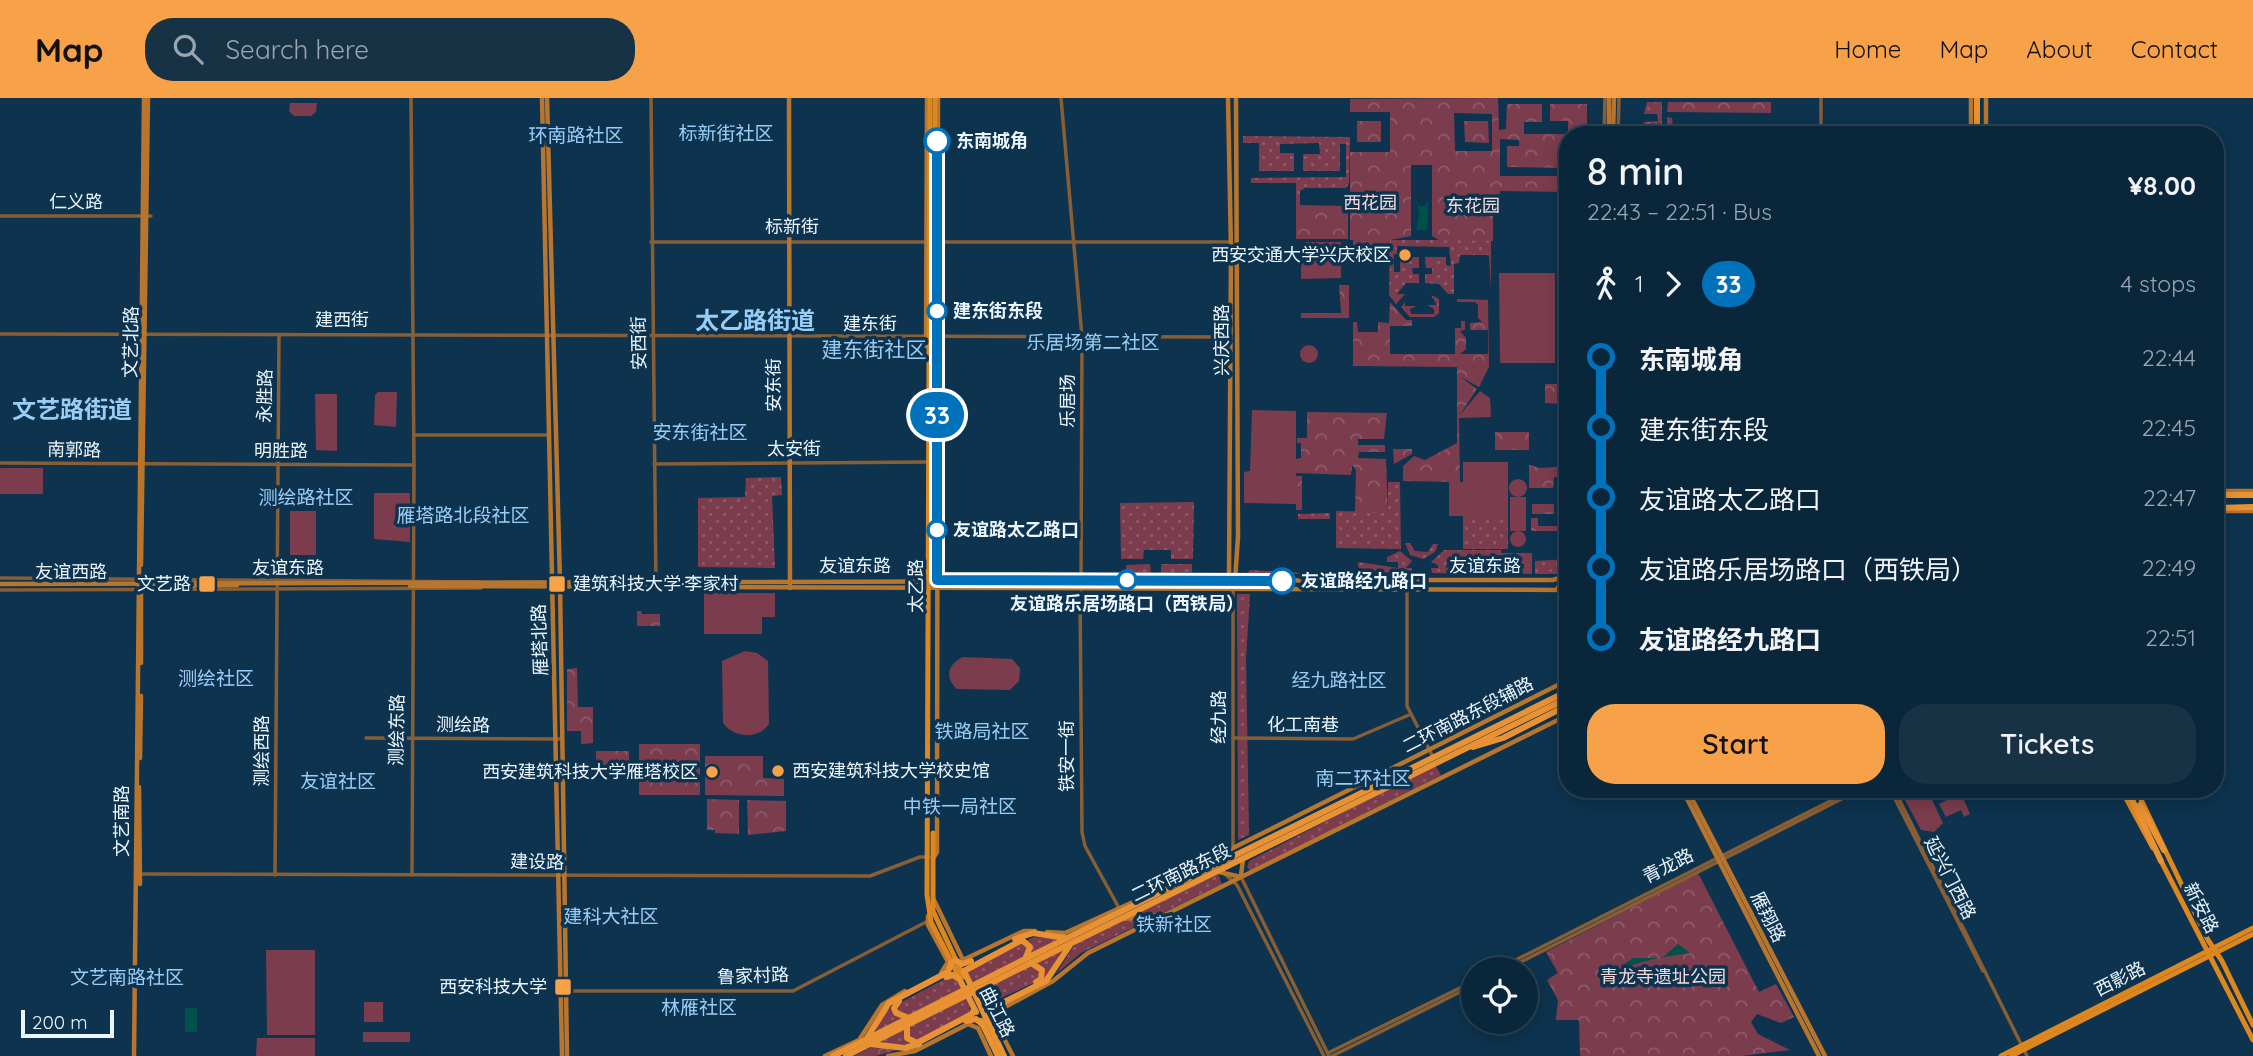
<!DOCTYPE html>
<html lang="en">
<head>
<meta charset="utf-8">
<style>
	body { margin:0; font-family:Quicksand,"Noto Sans SC",sans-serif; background:#183245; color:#f1f3f6; height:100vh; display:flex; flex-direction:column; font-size:26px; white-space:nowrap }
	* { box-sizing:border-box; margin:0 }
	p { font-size:23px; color:#99a5af }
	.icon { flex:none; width:38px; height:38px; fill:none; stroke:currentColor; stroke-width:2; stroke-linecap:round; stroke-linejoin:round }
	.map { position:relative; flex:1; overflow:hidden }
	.sheet { position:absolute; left:1559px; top:28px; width:665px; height:672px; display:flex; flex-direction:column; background:#0a263a; border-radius:28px; box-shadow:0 4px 18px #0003,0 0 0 2px #2a4354 }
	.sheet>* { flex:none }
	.badge { padding:0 14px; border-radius:23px; font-size:24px; line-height:46px }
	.buttons { position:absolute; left:1461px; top:859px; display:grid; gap:14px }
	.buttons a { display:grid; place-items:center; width:77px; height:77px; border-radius:50%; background:#0a263a; box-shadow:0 4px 18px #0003,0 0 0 2px #2a4354; font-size:35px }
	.scale { position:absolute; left:21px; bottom:18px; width:93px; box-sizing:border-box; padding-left:7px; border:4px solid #ebf5fe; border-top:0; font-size:19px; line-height:24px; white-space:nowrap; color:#ebf5fe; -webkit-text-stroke:5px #0d334e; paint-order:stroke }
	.map>.badge { position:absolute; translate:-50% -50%; box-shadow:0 0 0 4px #fff }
	.legs { display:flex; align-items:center; gap:10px; height:77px; padding:0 28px; font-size:23px }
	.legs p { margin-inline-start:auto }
	.head { display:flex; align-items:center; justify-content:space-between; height:119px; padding:0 28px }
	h1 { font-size:38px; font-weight:600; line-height:52px }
	.primary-button { display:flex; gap:14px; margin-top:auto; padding:14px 28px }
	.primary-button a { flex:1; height:80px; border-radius:28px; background:#f7a149; color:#111; font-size:28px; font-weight:600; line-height:80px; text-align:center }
	.primary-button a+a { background:#183245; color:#f1f3f6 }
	ul { padding:0 28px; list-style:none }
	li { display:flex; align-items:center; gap:24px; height:70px; font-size:26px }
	li i { display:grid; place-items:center; width:10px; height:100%; margin:0 9px; background:currentColor }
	li i::after { content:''; width:18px; height:18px; margin:-9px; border:5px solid; border-radius:50%; background:#0a263a }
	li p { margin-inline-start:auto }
	li:first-child i { background:linear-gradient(#0000 50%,currentColor 0) }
	li:last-child i { background:linear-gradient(currentColor 50%,#0000 0) }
	header { display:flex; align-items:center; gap:42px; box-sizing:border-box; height:98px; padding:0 35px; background:#f7a149; color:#111 }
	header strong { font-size:33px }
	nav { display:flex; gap:38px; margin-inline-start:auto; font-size:24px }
	.search { width:490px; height:63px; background:#183245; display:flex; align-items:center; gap:18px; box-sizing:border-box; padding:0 24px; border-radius:28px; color:#99a5af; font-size:26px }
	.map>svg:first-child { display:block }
</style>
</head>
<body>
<header>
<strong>Map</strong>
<div class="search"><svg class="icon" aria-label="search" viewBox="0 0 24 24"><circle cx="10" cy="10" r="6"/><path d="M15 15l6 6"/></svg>Search here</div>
<nav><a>Home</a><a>Map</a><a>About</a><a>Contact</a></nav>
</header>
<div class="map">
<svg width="2253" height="958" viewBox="0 0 2253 958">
	<defs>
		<pattern id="grass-dots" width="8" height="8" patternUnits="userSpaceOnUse" patternTransform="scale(1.75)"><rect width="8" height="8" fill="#7b3d4e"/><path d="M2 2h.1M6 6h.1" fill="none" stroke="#8e5a69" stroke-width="1.8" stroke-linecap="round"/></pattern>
		<pattern id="forest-crowns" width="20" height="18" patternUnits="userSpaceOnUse" patternTransform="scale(1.75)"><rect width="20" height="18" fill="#7b3d4e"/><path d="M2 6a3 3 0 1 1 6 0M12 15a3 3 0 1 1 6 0" fill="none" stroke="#8e5a69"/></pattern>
	</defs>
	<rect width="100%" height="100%" fill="#0d334e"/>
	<g fill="url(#grass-dots)">
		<path d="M1647,4H1662V32L1643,31L1644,24L1658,23L1657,16H1644Z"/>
		<path d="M1667,19L1672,20L1673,28L1771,29L1772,35L1667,34Z"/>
		<path d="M1243,38L1350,39L1349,85L1346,90H1305L1300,93V107H1296V85H1251V80L1346,79V46H1340V73H1303V56H1320L1319,45L1280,46V55H1294V73H1259V45H1243Z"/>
		<path d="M1390,142H1491V192L1489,157H1460L1459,165L1454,166V196H1448L1439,186L1425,185V176H1432V170H1426L1425,159H1446V167L1451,168L1449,149L1397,148V156H1394V174H1400V159H1419V170H1412L1413,176H1419V185H1406L1397,196H1405L1396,206L1389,197Z"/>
		<path d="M1431,197L1439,201V215L1434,219H1410L1401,209L1405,204V208H1417L1410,211L1411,216H1434V211L1427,207H1437Z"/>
		<path d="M781,379L782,397L772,398L775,470L698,469V400L745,399L746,380Z"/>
		<path d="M1388,384H1400L1401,451L1336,450V413L1388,414Z"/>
		<path d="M1194,404L1193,461H1171V452H1144L1143,461H1121L1120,405Z"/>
		<path d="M1330,415V421H1298V416Z"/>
		<rect x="1463" y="418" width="45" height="33"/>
		<path d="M1405,445H1410L1415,453L1428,454L1433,446H1438L1435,454L1423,461L1410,457Z"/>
		<path d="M1444,452H1501V457H1491V460L1447,464L1446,470L1501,463V477L1432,475L1431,470H1438V467L1431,464Z"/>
		<path d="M1400,453L1412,463L1406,470H1412V474L1326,476L1358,474V464L1398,470V464H1387V459Z"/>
		<path d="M1568,461V472L1562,476H1535V463Z"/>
		<path d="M1150,466L1151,475L1126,476V467Z"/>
		<path d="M1161,466H1192V474L1161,475Z"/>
		<path d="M1250,472L1323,476H1246Z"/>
		<path d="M1237,496H1250L1246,561L1249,737L1238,742Z"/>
		<path d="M1435,667L1441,677L1250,773L1247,769L1249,763Z"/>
		<path d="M1218,776L1222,786L1081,855L1056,876L1075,846Z"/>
		<path d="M1034,839L1055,841L1061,854L1047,879L983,908L966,877L967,871Z"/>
		<path d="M950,878L956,880L970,908L969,916L908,947L883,945L875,929L885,913Z"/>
	</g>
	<g fill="url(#forest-crowns)" fill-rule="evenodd">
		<path d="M1498,0L1499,32L1506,31L1507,6H1542V24H1524V36H1568V70L1507,69V48H1519V42L1500,41V78H1568V94L1500,93L1499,118H1493V143L1439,142L1432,138V67H1411V138L1390,142V156L1363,155L1362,150H1353V142H1350V54H1390V14H1350V1ZM1454,15L1492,16V53H1455Z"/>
		<path d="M1668,4H1771V15L1667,14Z"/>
		<path d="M1550,6H1587V31L1568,34V23H1550Z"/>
		<rect x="1357" y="23" width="24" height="21"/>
		<path d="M1464,23H1488L1489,45L1465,44Z"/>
		<path d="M1296,107L1348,108V141H1296Z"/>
		<path d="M1339,187H1349V220H1301V215H1341Z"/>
		<path d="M1457,201L1488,202L1489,269L1479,289L1459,278L1477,291L1459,318L1480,293L1490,300L1491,319L1459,320L1460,384L1403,383V368L1414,358L1425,362L1457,345V269L1353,268V224H1357L1358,234H1378V224L1389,225L1390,204L1406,222H1412V228H1390V256H1455V230H1461V223H1465V232L1460,233L1466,240V251L1460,256H1488V232H1470V225L1482,224L1478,220V207L1475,204H1457Z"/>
		<path d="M1545,286H1561V306L1545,305Z"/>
		<path d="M1307,314L1387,315L1384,341H1358V347H1385V354H1359L1358,360L1386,361L1388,415L1355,414L1356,372L1352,367L1351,377L1295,375V361L1301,360V345H1297V340H1307Z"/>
		<rect x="1495" y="334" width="34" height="18"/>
		<path d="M1393,351H1412V356L1394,366Z"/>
		<path d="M1529,367L1540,370L1567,368V379H1554L1553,390H1529Z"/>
		<rect x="1296" y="378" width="6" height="34"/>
		<rect x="1532" y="406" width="22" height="10"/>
		<path d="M1531,420H1538V428H1561V433H1531Z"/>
		<path d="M637,513H641L642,516H660V528H637Z"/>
		<path d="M577,570L578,609H593V645L581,646V633H567V571Z"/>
		<rect x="639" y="646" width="61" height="51"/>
		<rect x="596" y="653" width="33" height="17"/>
		<path d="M705,658H763V680L784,681V698L705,697Z"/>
		<path d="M707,701L739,702V736L715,735V732H707Z"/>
		<path d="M747,702L786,703V733L748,737Z"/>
		<path d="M1698,775L1759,894L1776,886L1794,919L1781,925L1757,916L1751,924L1758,936L1790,952L1741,958H1580L1579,922H1556L1558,902L1547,882L1558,875L1546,854Z"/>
		<path d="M873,948L901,951L876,958H854Z"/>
	</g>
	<g fill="#7b3d4e">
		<path d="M290,5H317L316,14L311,18H294L289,13Z"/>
		<path d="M1306,144H1341V180L1301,181V152H1306Z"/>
		<path d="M1499,175H1555V265H1500Z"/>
		<circle cx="1309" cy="256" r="9"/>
		<path d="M378,294H397L396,329L374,327L375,297Z"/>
		<path d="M315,296H337V353L316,352Z"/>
		<path d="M1252,312L1296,313V406L1244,405V374L1250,373Z"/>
		<path d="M1463,364H1508V418H1449V384H1463Z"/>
		<rect x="0" y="370" width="43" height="26"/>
		<circle cx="1518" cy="390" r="9"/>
		<path d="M374,395H410V444L374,441Z"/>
		<rect x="1510" y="399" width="16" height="34"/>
		<rect x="290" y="413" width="26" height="44"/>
		<circle cx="1518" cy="441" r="8"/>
		<path d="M1501,455H1532V476L1501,475Z"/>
		<path d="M704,495H775V519H762V536H704Z"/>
		<path d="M745,553L757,555L768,563L769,626C758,642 734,640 723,625L722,563Z"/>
		<path d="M963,559L1012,561L1020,570L1019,583L1010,592L957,591C944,579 948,566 963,559Z"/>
		<path d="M1921,691H1927L1943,725L1934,734L1921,732L1905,702Z"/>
		<path d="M1961,695L1970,716L1964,719L1961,712L1946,719L1939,706Z"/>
		<path d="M266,852H315V937H267Z"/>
		<rect x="364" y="904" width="19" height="20"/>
		<rect x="363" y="934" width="47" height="10"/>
		<path d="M257,940H315V958H256Z"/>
	</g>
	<g fill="#00514a">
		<path d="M1416,101L1419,108H1425L1428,101L1427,132H1416L1419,117Z"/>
		<path d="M1678,846L1690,855C1676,857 1634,863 1625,871L1623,867L1633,860H1662Z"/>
		<rect x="185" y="910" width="12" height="24"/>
	</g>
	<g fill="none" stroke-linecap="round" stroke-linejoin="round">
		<g stroke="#885e35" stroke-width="3.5">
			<path d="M411,0L414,367L412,776"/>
			<path d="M651,0L656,490"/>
			<path d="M1061,0L1082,239L1081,482"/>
			<path d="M1821,0V37"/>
			<path d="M1604,37L1605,0"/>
			<path d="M1618,37L1619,0"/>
			<path d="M0,118H151"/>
			<path d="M651,144H1230"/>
			<path d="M0,236L1230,239"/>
			<path d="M414,337H549"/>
			<path d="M0,365L414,367"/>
			<path d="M654,366L929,364"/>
			<path d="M0,480L481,484"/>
			<path d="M1233,488V750"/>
			<path d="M1080,491L1082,734L1085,748L1119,810"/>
			<path d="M0,492L481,490"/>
			<path d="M1407,492V608L1432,657"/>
			<path d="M366,640L560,641"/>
			<path d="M1233,640L1353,641L1409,617"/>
			<path d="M1890,691L1983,873"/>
			<path d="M1894,691L2027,958"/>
			<path d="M138,776L870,778L920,759H929"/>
			<path d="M275,777L279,237"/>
			<path d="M1226,777L1237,787L1324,958"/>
			<path d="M1241,779L1329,958"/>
			<path d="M1496,872L1854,691"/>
			<path d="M1505,872L1861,691"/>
			<path d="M566,893H793L928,823"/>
			<path d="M1328,955L1474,883"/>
			<path d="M1332,958L1474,887"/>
		</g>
		<g stroke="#b8752e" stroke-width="4.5">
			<path d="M542,0L562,958"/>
			<path d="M547,0L560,484L567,958"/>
			<path d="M789,0L790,490"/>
			<path d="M1228,0L1231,153L1229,478L1232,490"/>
			<path d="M1971,0V37"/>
			<path d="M1986,0V37"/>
			<path d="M1609,37V0"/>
			<path d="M1613,37L1614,0"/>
			<path d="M926,248L927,0"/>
			<path d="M2216,393H2253"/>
			<path d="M2216,413H2253"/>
			<path d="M141,467L148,0"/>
			<path d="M1235,482L1238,439L1236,0"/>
			<path d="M0,486L1445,482H1553L1568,477"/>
			<path d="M162,488L237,487"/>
			<path d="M410,488L1568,492"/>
			<path d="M1558,489L1568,485"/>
			<path d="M141,565V483"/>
			<path d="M140,660L141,598"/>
			<path d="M139,689L140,786"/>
			<path d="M1682,691L1819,958"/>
			<path d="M1687,691L1825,958"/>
			<path d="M934,759L937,754L938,0"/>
			<path d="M1219,774L1241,779"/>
			<path d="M1241,778L1243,761"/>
			<path d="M934,802L963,862L1024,833H1035"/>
			<path d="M928,818V827L948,864L941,875"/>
			<path d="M1122,821L1162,817"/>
			<path d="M1047,834L1065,835L1133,804L1233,750L1568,582"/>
			<path d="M134,958L144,0"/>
			<path d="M825,958L859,942L882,907L905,893"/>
			<path d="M888,958L915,953L968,926L978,930L991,958"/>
			<path d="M1013,958L994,921L996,914L1053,883L1088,855L1568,617"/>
		</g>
		<g stroke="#de871f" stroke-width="5">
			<path d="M930,0L927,797L931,824L960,881"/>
			<path d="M934,130L935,0"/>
			<path d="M934,161V228"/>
			<path d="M934,466V273"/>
			<path d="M2121,691L2153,750"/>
			<path d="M2136,691L2208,842L2222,863L2253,927"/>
			<path d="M933,735V813L964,879"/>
			<path d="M2160,761L2253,942"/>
			<path d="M2001,958L2253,830"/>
			<path d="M2011,958L2253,836"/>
		</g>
		<g stroke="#e89234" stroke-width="6">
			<path d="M1977,0V37"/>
			<path d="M2216,397H2253"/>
			<path d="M2216,410L2253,409"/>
			<path d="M1473,649L1503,640L1568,607"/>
			<path d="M2127,691L2161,763"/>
			<path d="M2140,707L2164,752"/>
			<path d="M1015,841L1033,835L1065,840"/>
			<path d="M1025,861L1568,593"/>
			<path d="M955,862L962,866L971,863"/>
			<path d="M1031,865L1568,600"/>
			<path d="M1031,865L1042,872L1041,881L1036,884"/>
			<path d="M946,879L953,877L959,881"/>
			<path d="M961,884L976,914"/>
			<path d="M899,903L894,910L896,915L909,920"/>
			<path d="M987,922L986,916L992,910L1046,883L1070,847"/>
			<path d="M966,923L976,921L983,927"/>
			<path d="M981,923L998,958"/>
			<path d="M867,940L889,905L948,874L951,865"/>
			<path d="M871,946L905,950L919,946"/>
			<path d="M833,958L907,921"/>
			<path d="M846,958L907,927V940L917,945L972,916L974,911"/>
			<path d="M1004,958L964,873L1022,842L1030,849L1026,859"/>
		</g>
		<g stroke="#e89234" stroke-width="6">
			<path d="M909,920L1025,861"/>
			<path d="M907,927L1031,865"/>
		</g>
	</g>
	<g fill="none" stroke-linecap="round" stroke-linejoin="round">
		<g stroke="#fff" stroke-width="16">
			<path id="line-1" d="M937,43V482L1282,483"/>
		</g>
		<use href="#line-1" stroke="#0072bc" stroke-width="10"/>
	</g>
	<g fill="#fff" stroke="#0072bc" stroke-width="3.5">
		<circle cx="937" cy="43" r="12"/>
		<circle cx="937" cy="213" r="9"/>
		<circle cx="937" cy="432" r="9"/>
		<circle cx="1127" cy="482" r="9"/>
		<circle cx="1282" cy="483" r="12"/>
	</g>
	<g fill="#f7a149" stroke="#0d334e" stroke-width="2.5">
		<circle cx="1405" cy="157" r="7"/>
		<rect x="198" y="477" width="18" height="18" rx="3.5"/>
		<rect x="548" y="477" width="18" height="18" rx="3.5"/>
		<circle cx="778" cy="673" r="7"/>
		<circle cx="712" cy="674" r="7"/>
		<rect x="554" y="880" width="18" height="18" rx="3.5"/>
	</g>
	<g text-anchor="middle" stroke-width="7" stroke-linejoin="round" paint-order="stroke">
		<g font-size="18" font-weight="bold" fill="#ebf5fe" stroke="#0d334e" text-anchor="start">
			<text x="956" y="49">东南城角</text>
			<text x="953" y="219">建东街东段</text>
			<text x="953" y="438">友谊路太乙路口</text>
			<text x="1301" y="489">友谊路经九路口</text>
			<text x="1127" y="512" text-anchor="middle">友谊路乐居场路口（西铁局）</text>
		</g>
		<g font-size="18" fill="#ebf5fe" stroke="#0d334e">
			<text x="76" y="110">仁义路</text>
			<text x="792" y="135">标新街</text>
			<text x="342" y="228">建西街</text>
			<text x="870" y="232">建东街</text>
			<text transform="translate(1222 242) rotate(-90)" y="6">兴庆西路</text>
			<text transform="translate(131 244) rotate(-89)" y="6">文艺北路</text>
			<text transform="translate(639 245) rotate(-91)" y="6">安西街</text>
			<text transform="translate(774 287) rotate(-90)" y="6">安东街</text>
			<text transform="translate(265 298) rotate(-89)" y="6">永胜路</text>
			<text transform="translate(1068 303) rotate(-90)" y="6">乐居场</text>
			<text x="794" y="357">太安街</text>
			<text transform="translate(74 352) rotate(1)" y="6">南郭路</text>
			<text x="281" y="359">明胜路</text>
			<text x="855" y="474">友谊东路</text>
			<text x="1485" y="474">友谊东路</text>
			<text x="288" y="476">友谊东路</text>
			<text x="71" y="480">友谊西路</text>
			<text transform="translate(916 488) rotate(-90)" y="6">太乙路</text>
			<text transform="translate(540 542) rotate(-92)" y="6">雁塔北路</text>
			<text transform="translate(1468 617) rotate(-27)" y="6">二环南路东段辅路</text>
			<text transform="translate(1219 619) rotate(-90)" y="6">经九路</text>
			<text transform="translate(463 627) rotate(1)" y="6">测绘路</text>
			<text x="1303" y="633">化工南巷</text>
			<text transform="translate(397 632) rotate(-89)" y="6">测绘东路</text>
			<text transform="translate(262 653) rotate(-90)" y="6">测绘西路</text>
			<text transform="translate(1067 658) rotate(-90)" y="6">铁安一街</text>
			<text transform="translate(122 723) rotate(-90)" y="6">文艺南路</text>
			<text transform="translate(537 764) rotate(1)" y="6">建设路</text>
			<text transform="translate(1668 768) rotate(-27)" y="6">青龙路</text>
			<text transform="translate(1181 775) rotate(-26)" y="6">二环南路东段</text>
			<text transform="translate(1950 780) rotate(63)" y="6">延兴门西路</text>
			<text transform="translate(2201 810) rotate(63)" y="6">新安路</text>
			<text transform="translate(1768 819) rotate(63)" y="6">雁翔路</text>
			<text transform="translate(753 878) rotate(-2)" y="6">鲁家村路</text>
			<text transform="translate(2120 881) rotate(-27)" y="6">西影路</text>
			<text transform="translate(997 914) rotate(63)" y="6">曲江路</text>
		</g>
		<g font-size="18" fill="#f3dadf" stroke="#0d334e">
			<text x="1370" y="111">西花园</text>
			<text x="1473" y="114">东花园</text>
			<text x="1663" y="885">青龙寺遗址公园</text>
		</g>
		<g font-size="18" fill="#ebf5fe" stroke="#0d334e" text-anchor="end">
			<text x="1391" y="163">西安交通大学兴庆校区</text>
			<text x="191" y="492">文艺路</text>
			<text x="573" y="492" text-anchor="start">建筑科技大学·李家村</text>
			<text x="792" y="679" text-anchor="start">西安建筑科技大学校史馆</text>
			<text x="698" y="680">西安建筑科技大学雁塔校区</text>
			<text x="547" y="895">西安科技大学</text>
		</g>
		<g font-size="19" fill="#99cdf7" stroke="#0d334e">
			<text x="726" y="42">标新街社区</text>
			<text x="576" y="44">环南路社区</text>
			<text x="1093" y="251">乐居场第二社区</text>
			<text x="700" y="341">安东街社区</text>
			<text x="306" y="406">测绘路社区</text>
			<text x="463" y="424">雁塔路北段社区</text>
			<text x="216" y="587">测绘社区</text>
			<text x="1339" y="589">经九路社区</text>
			<text x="982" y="640">铁路局社区</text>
			<text x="1363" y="687">南二环社区</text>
			<text x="338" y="690">友谊社区</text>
			<text x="960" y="715">中铁一局社区</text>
			<text x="611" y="825">建科大社区</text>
			<text x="1174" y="833">铁新社区</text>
			<text x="127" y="886">文艺南路社区</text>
			<text x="699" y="916">林雁社区</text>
		</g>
		<g font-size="21" fill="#99cdf7" stroke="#0d334e">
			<text x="874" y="259">建东街社区</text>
		</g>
		<g font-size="24" font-weight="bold" fill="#99cdf7" stroke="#0d334e">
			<text x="755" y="231">太乙路街道</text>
			<text x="72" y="320">文艺路街道</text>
		</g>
	</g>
</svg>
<div class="buttons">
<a><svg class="icon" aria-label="locate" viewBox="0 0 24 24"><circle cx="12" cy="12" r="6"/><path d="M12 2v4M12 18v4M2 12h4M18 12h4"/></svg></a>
</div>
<div class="scale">200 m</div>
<b class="badge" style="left:937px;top:317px;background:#0072bc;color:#fff">33</b>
<section class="sheet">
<div class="head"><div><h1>8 min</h1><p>22:43 – 22:51 · Bus</p></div><b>¥8.00</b></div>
<div class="legs"><svg class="icon" aria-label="walk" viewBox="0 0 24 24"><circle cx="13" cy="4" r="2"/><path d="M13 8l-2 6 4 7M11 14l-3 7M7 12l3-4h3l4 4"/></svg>1<svg class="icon" aria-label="forward" viewBox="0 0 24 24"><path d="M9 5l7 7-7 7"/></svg><b class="badge" style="background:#0072bc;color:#fff">33</b><p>4 stops</p></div>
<ul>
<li><i style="color:#0072bc"></i><b>东南城角</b><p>22:44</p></li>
<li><i style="color:#0072bc"></i><span>建东街东段</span><p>22:45</p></li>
<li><i style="color:#0072bc"></i><span>友谊路太乙路口</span><p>22:47</p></li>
<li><i style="color:#0072bc"></i><span>友谊路乐居场路口（西铁局）</span><p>22:49</p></li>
<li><i style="color:#0072bc"></i><b>友谊路经九路口</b><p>22:51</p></li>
</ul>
<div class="primary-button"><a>Start</a><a>Tickets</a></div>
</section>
</div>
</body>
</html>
